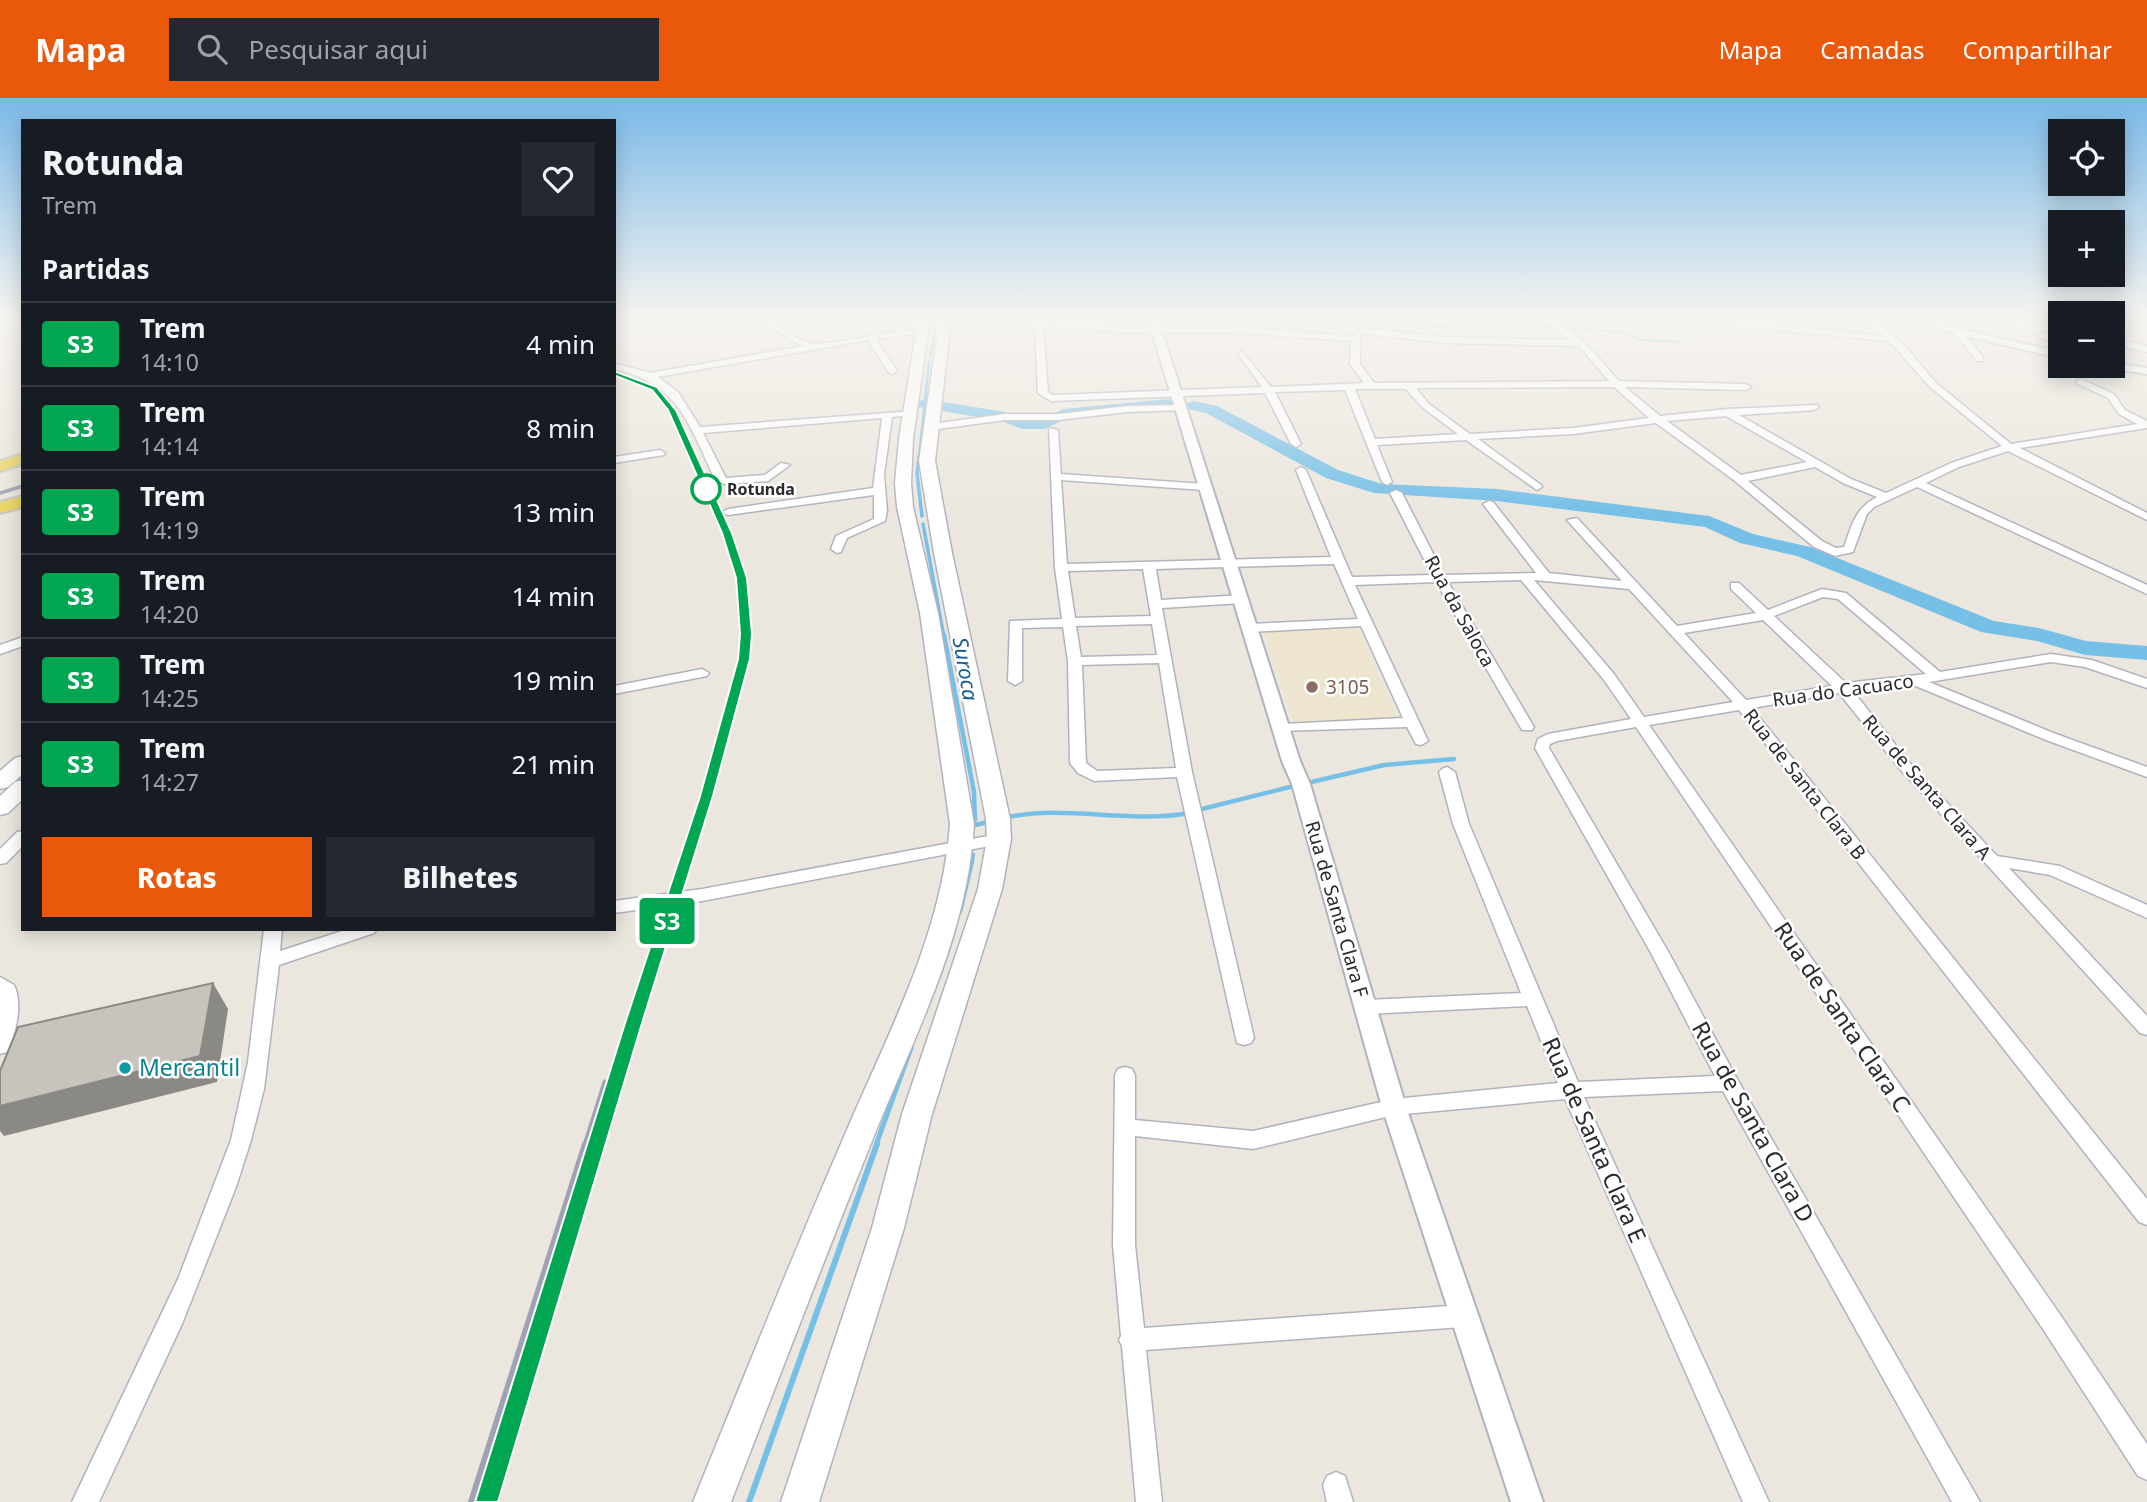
<!DOCTYPE html>
<html lang="pt">
<head>
<meta charset="utf-8">
<style>
	body { margin:0; font-family:"Noto Sans",sans-serif; background:#242831; color:#f1f3f6; height:100vh; display:flex; flex-direction:column; font-size:26px; white-space:nowrap }
	* { box-sizing:border-box; margin:0 }
	p { font-size:23px; color:#9ea1a6 }
	.icon { flex:none; width:38px; height:38px; fill:none; stroke:currentColor; stroke-width:2; stroke-linecap:round; stroke-linejoin:round }
	.map { position:relative; flex:1; overflow:hidden }
	.details { position:absolute; left:21px; top:21px; width:595px; height:812px; display:flex; flex-direction:column; background:#171b24; border-radius:0px; box-shadow:0 4px 18px #0003 }
	.details>* { flex:none }
	.badge { padding:0 14px; border-radius:5px; font-size:24px; line-height:46px }
	.buttons { position:absolute; left:2048px; top:21px; display:grid; gap:14px }
	.buttons a { display:grid; place-items:center; width:77px; height:77px; border-radius:0px; background:#171b24; box-shadow:0 4px 18px #0003; font-size:35px }
	.map>.badge { position:absolute; translate:-50% -50%; box-shadow:0 0 0 4px #fff }
	h2 { padding:0 21px; font-size:26px; line-height:63px }
	.round { display:grid; place-items:center; flex:none; width:74px; height:74px; border-radius:0px; background:#242831 }
	.head { display:flex; align-items:center; justify-content:space-between; height:119px; padding:0 21px }
	h1 { font-size:33px; font-weight:800; line-height:52px }
	.primary-button { display:flex; gap:14px; margin-top:auto; padding:14px 21px }
	.primary-button a { flex:1; height:80px; border-radius:0px; background:#ea580c; color:#fff; font-size:28px; font-weight:800; line-height:80px; text-align:center }
	.primary-button a+a { background:#242831; color:#f1f3f6 }
	ul { padding:0; list-style:none }
	li { display:flex; align-items:center; gap:21px; height:84px; padding:0 21px; border-top:2px solid #363941 }
	li div { flex:1 }
	li b { display:block; font-size:26px }
	li em { font-style:normal }
	li .badge { min-width:77px; font-weight:700; text-align:center }
	header { display:flex; align-items:center; gap:42px; box-sizing:border-box; height:98px; padding:0 35px; background:#ea580c; color:#fff }
	header strong { font-size:33px }
	nav { display:flex; gap:38px; margin-inline-start:auto; font-size:24px }
	.search { width:490px; height:63px; background:#242831; display:flex; align-items:center; gap:18px; box-sizing:border-box; padding:0 24px; border-radius:0px; color:#9ea1a6; font-size:26px }
	.map>svg:first-child { display:block }
</style>
</head>
<body>
<header>
<strong>Mapa</strong>
<div class="search"><svg class="icon" aria-label="search" viewBox="0 0 24 24"><circle cx="10" cy="10" r="6"/><path d="M15 15l6 6"/></svg>Pesquisar aqui</div>
<nav><a>Mapa</a><a>Camadas</a><a>Compartilhar</a></nav>
</header>
<div class="map">
<svg width="2147" height="1404" viewBox="0 0 2147 1404">
	<rect width="100%" height="100%" fill="#ece7de"/>
	<path fill="#ede5ce" d="M1357,530L1397,622L1294,626L1264,533Z"/>
	<g fill="none" stroke-linecap="round" stroke-linejoin="round">
		<g stroke="#76c0e8" stroke-width="2.5">
			<path d="M1332,218L1356,223L1401,220L1413,225L1453,230H1560"/>
			<path d="M1570,230L1621,234L1642,242L1681,244"/>
			<path d="M930,258L935,235L933,218"/>
			<path d="M919,360L929,264"/>
		</g>
		<g stroke="#76c0e8" stroke-width="3.5">
			<path d="M919,358L917,375L922,418"/>
			<path d="M923,426L944,539"/>
		</g>
		<g stroke="#76c0e8" stroke-width="4.5">
			<path d="M944,537L974,694L975,722"/>
			<path d="M1307,685L1384,667L1454,661"/>
			<path d="M1198,712L1298,687"/>
			<path d="M1004,720C1064,706 1129,726 1190,715"/>
			<path d="M975,727L992,723"/>
			<path d="M971,764L973,757"/>
		</g>
		<g stroke="#76c0e8" stroke-width="5">
			<path d="M960,813L972,762"/>
			<path d="M876,1047L911,950"/>
		</g>
		<path stroke="#76c0e8" stroke-width="6" d="M749,1404L877,1046"/>
		<g fill="#76c0e8" fill-rule="evenodd">
			<path d="M925,301L1005,314L1024,321H1041L1064,311L1169,301L1177,306L1169,311L1108,315L1068,320L1044,331H1022L1001,323L919,309L917,306L919,303Z"/>
			<path d="M1194,303L1217,308L1338,372L1382,386L1497,391L1709,418L1753,436L1810,449L1994,523L2039,530L2086,543L2147,548V562L2085,557L2037,543L1981,534L1797,458L1740,445L1705,429L1497,403L1374,395L1326,380L1206,315L1188,311L1186,308L1188,305Z"/>
		</g>
		<g stroke="#b1b2be" stroke-width="3">
			<g id="minor">
				<path d="M740,218C767,216 786,237 810,245C820,249 881,235 897,234L890,223L854,221L850,218H893L905,233L922,231L926,234L876,241L897,273L892,276L889,275L868,242L658,279L678,294L700,329L914,313V317L892,319L884,376L887,413L885,423L847,440L841,454L837,455L831,451L836,438L874,421V397L728,417L722,414L728,411L873,390L882,320L703,335L726,380L765,377L781,365L790,367L768,383L724,386L715,381C689,327 679,285 614,271V265L650,275L803,248L773,232Z"/>
				<path d="M1024,218H1033L1041,223L1131,229H1238L1352,238L1363,230L1445,239L1571,242L1536,218C1564,216 1601,263 1619,283L1746,286L1751,289L1746,292L1625,289L1660,318L1727,311L1817,307L1819,309L1814,312L1739,317L1851,381L1886,395L1951,365L2002,348L1930,289L1889,243L1710,226L1595,221L1591,218L1710,220L1883,238L1862,218H1871L1906,249L1936,285L2011,346L2137,326L2119,316L2108,300L2078,286L2076,284L2081,281L2114,296L2125,312L2147,323V330L2020,350L2147,415V422L2008,353L1959,369L1926,385L2147,487V496L1917,389L1874,409L1867,416L1853,454L1835,458L1814,449L1735,383L1656,325L1573,336L1478,341L1541,387L1542,389L1537,392L1466,342L1377,347L1392,384L1387,387L1382,384L1345,292L1275,294L1301,346L1296,349L1291,346L1265,295L1051,303L1038,295L1035,226ZM1043,228L1131,235H1238L1351,243L1350,266L1364,285L1271,289L1242,253L1238,256L1262,289L1053,297L1048,294ZM1364,236L1445,245L1579,248L1609,283L1374,285L1360,266V238ZM1614,289L1649,320L1573,330L1470,336L1429,306L1416,290ZM1355,291H1406L1423,310L1458,336L1375,341ZM1726,318L1807,364L1741,377L1667,323ZM1815,369L1843,385L1877,399C1855,410 1852,427 1844,449L1836,450L1822,443L1748,383Z"/>
				<path d="M2001,218H2011L2031,228H2060V234L2040,233L2060,243V250Z"/>
				<path d="M1954,231H1960L1983,259V263H1977L1954,235Z"/>
				<path d="M2112,240L2147,248V254L2112,246Z"/>
				<path d="M1180,307L1183,308V312L1127,314L1059,322H1005L931,332L926,329L931,326L1005,316H1059L1127,308Z"/>
				<path d="M1049,330L1058,332L1061,376L1204,386L1209,389L1204,392L1061,382L1067,466L1331,459L1296,372L1301,369L1306,372L1352,479L1432,477L1390,395L1396,392L1402,395L1444,477L1536,475L1483,406L1489,403L1493,404L1549,475L1622,483L1567,422L1577,420L1677,528L1756,515L1731,491V485H1739L1768,512L1822,491L1846,495L1940,574L2051,556L2092,562L2147,581V590L2085,569L2051,564L1929,584L2056,636L2147,669V679L2046,642L1911,586L1853,593L1909,664L1997,758L2060,768L2147,807V820L2050,777L2009,770L2147,918V937L2140,935L1899,670L1839,595L1752,610L2147,1101V1127L2139,1124L1739,612L1649,627L2059,1215L2147,1346V1382L2138,1378L2043,1231L1636,629L1557,643L1550,646L1549,650L1669,855L1736,979L1980,1404H1952L1723,993L1584,999L1769,1404H1743L1565,1001L1394,1017L1253,1051L1135,1038V1147L1144,1230L1462,1207L1470,1210L1474,1218L1470,1226L1462,1229L1146,1252L1162,1404H1136L1122,1248L1119,1242L1121,1238L1113,1147L1115,977L1118,971L1125,969L1132,971L1135,977V1022L1253,1033L1394,1001L1558,985L1527,908L1366,916L1359,914L1357,909L1359,904L1366,902L1521,895L1453,726L1439,674L1442,671L1447,669L1455,674L1469,726L1578,984L1715,978L1651,855L1535,650L1538,641L1548,636L1631,621L1604,582L1521,482L1448,484L1534,629L1532,632H1522L1436,484L1355,487L1428,643L1421,647L1416,646L1407,629L1278,633L1276,630L1283,626L1403,620L1361,528L1250,534L1243,530L1250,526L1358,521L1334,466L1156,471L1161,502L1242,497L1248,501L1242,505L1162,510L1192,674L1254,940L1251,945L1244,947L1237,945L1177,679L1094,683L1078,675L1070,665L1068,563L1063,529L1022,530V583L1015,587L1008,583L1010,523L1062,521L1055,470ZM1143,471L1151,518L1075,520L1068,473ZM1534,482L1629,491L1733,604L1644,619L1614,576ZM1823,499L1838,501L1926,576L1846,585L1774,518ZM1763,522L1832,588L1746,602L1684,535ZM1152,526L1157,557L1081,559L1076,528ZM1159,565L1176,670L1097,673L1086,665L1082,567Z"/>
				<path d="M660,352L665,355L664,357L614,365V359Z"/>
				<path d="M23,539V548L0,556V547Z"/>
				<path d="M702,571L709,575L707,578L614,596V588Z"/>
				<path d="M23,733V748L6,765L0,766V751L17,734Z"/>
				<path d="M999,736L1007,741L1005,745L702,803L614,815V803L702,791Z"/>
				<path d="M264,831H282L280,853L348,831H377L374,835L279,867L264,991L251,1042L236,1089L182,1226L99,1404H72L178,1181L231,1042L248,964Z"/>
				<path d="M0,879L14,887C23,905 16,937 7,954L0,956Z"/>
				<path d="M1336,1374L1345,1378L1353,1404H1327L1323,1387L1327,1378Z"/>
			</g>
		</g>
		<g stroke="#b1b2be" stroke-width="4">
			<g id="tertiary">
				<path d="M1147,218H1157L1300,663L1310,686L1406,1009L1543,1404H1511L1382,1009L1292,686L1282,663Z"/>
				<path d="M1904,218H1918L1960,231L2060,254V260L1953,235Z"/>
				<path d="M2112,265L2147,270V276L2108,270L2107,268H2112Z"/>
			</g>
		</g>
		<g stroke="#b1b2be" stroke-width="3">
			<g id="secondary">
				<path d="M915,218H927L928,234L913,341L911,385L913,409L938,515L974,726C968,837 915,937 874,1038C825,1159 778,1282 731,1404H693C742,1283 791,1161 843,1041C886,939 942,838 950,726L920,515L897,409L895,385L899,341L916,234Z"/>
				<path d="M934,218H946L949,239L935,363L952,455L1010,721L1011,741L1002,791L932,1016L904,1130L819,1404H781L872,1130L902,1016L978,791L987,741L986,721L934,455L919,363L937,239Z"/>
				<path d="M23,658V676L8,689L0,691V673L15,660Z"/>
				<path d="M23,682V701L8,715L0,717V698L15,684Z"/>
			</g>
		</g>
		<g stroke="#c8c8c8" stroke-width="4">
			<g id="primary">
				<path d="M619,218H639L614,227V219Z"/>
				<path d="M23,356V366L0,373V363Z"/>
				<path d="M23,398V409L0,415V404Z"/>
			</g>
		</g>
		<use href="#minor" fill="#fff" fill-rule="evenodd"/>
		<use href="#tertiary" fill="#fff" fill-rule="evenodd"/>
		<use href="#secondary" fill="#fff" fill-rule="evenodd"/>
		<use href="#primary" fill="#e9d665" fill-rule="evenodd"/>
		<path stroke="#a0a2b4" stroke-width="2.5" d="M614,274L654,290L672,312L694,360"/>
		<g stroke="#a0a2b4" stroke-width="3.5">
			<path d="M693,358L727,435L742,480L746,539"/>
			<path d="M0,395L23,388"/>
		</g>
		<path stroke="#a0a2b4" stroke-width="4.5" d="M686,764L707,698L744,561L746,537"/>
		<g stroke="#a0a2b4" stroke-width="5">
			<path d="M585,1047L605,984"/>
			<path d="M596,1047L686,762"/>
		</g>
		<g stroke="#a0a2b4" stroke-width="6">
			<path d="M471,1404L585,1046"/>
			<path d="M487,1404L596,1046"/>
		</g>
	</g>
	<path fill="#8b8984" d="M213,885L228,911L217,984L4,1038L0,1033V1008Z"/>
	<path fill="#c7c4bd" stroke="#8b8984" stroke-width="2" d="M213,885L200,958L0,1008V973L18,929Z"/>
	<linearGradient id="sky" x2="0" y2="1"><stop stop-color="#7ab9e8"/><stop offset="0.53" stop-color="#f6f4f0"/><stop offset="1" stop-color="#f6f4f0" stop-opacity="0"/></linearGradient>
	<rect width="2147" height="414" fill="url(#sky)"/>
	<path fill="#00a651" stroke="#fff" stroke-width="2" d="M611,272L657,289L676,312L732,435L747,480L752,536L750,561L713,698L643,922L498,1404H475L626,922L700,698L738,561L740,536L736,480L722,435L668,312L652,292L611,276Z"/>
	<circle fill="#fff" stroke="#00a651" stroke-width="3.5" cx="706" cy="391" r="14"/>
	<circle fill="#8d6e63" stroke="#fff" stroke-width="2.5" cx="1312" cy="589" r="7"/>
	<circle fill="#0f9aa8" stroke="#fff" stroke-width="2.5" cx="125" cy="970" r="7"/>
	<g text-anchor="middle" stroke-width="5" stroke-linejoin="round" paint-order="stroke">
		<g font-size="16" font-weight="bold" fill="#2b2b2b" stroke="#fff" text-anchor="start">
			<text x="727" y="397">Rotunda</text>
		</g>
		<g font-size="19" fill="#2b2b2b" stroke="#fff">
			<text transform="translate(1460 513) rotate(61)" y="7">Rua da Saloca</text>
			<text transform="translate(1843 592) rotate(-8)" y="7">Rua do Cacuaco</text>
			<text transform="translate(1805 686) rotate(52)" y="7">Rua de Santa Clara B</text>
			<text transform="translate(1927 689) rotate(49)" y="7">Rua de Santa Clara A</text>
			<text transform="translate(1337 811) rotate(74)" y="7">Rua de Santa Clara F</text>
		</g>
		<g font-size="19" fill="#785e54" stroke="#fff" text-anchor="start">
			<text x="1326" y="596">3105</text>
		</g>
		<g font-size="21" font-style="italic" fill="#145d95" stroke="#fff">
			<text transform="translate(965 571) rotate(80)" y="7">Suroca</text>
		</g>
		<g font-size="23" fill="#2b2b2b" stroke="#fff">
			<text transform="translate(1842 919) rotate(56)" y="8">Rua de Santa Clara C</text>
			<text transform="translate(1753 1024) rotate(61)" y="8">Rua de Santa Clara D</text>
			<text transform="translate(1594 1042) rotate(66)" y="8">Rua de Santa Clara E</text>
		</g>
		<g font-size="23" fill="#0d838f" stroke="#fff" text-anchor="start">
			<text x="139" y="978">Mercantil</text>
		</g>
	</g>
</svg>
<div class="buttons">
<a><svg class="icon" aria-label="locate" viewBox="0 0 24 24"><circle cx="12" cy="12" r="6"/><path d="M12 2v4M12 18v4M2 12h4M18 12h4"/></svg></a>
<a>+</a>
<a>−</a>
</div>
<b class="badge" style="left:667px;top:823px;background:#00a651;color:#fff">S3</b>
<section class="details">
<div class="head"><div><h1>Rotunda</h1><p>Trem</p></div><a class="round"><svg class="icon" aria-label="heart" viewBox="0 0 24 24"><path d="M12 20l-8-8c-3-5 5-10 8-4 3-6 11-1 8 4z"/></svg></a></div>
<h2>Partidas</h2>
<ul>
<li><span class="badge" style="background:#00a651;color:#fff">S3</span><div><b>Trem</b><p>14:10</p></div><em>4 min</em></li>
<li><span class="badge" style="background:#00a651;color:#fff">S3</span><div><b>Trem</b><p>14:14</p></div><em>8 min</em></li>
<li><span class="badge" style="background:#00a651;color:#fff">S3</span><div><b>Trem</b><p>14:19</p></div><em>13 min</em></li>
<li><span class="badge" style="background:#00a651;color:#fff">S3</span><div><b>Trem</b><p>14:20</p></div><em>14 min</em></li>
<li><span class="badge" style="background:#00a651;color:#fff">S3</span><div><b>Trem</b><p>14:25</p></div><em>19 min</em></li>
<li><span class="badge" style="background:#00a651;color:#fff">S3</span><div><b>Trem</b><p>14:27</p></div><em>21 min</em></li>
</ul>
<div class="primary-button"><a>Rotas</a><a>Bilhetes</a></div>
</section>
</div>
</body>
</html>
